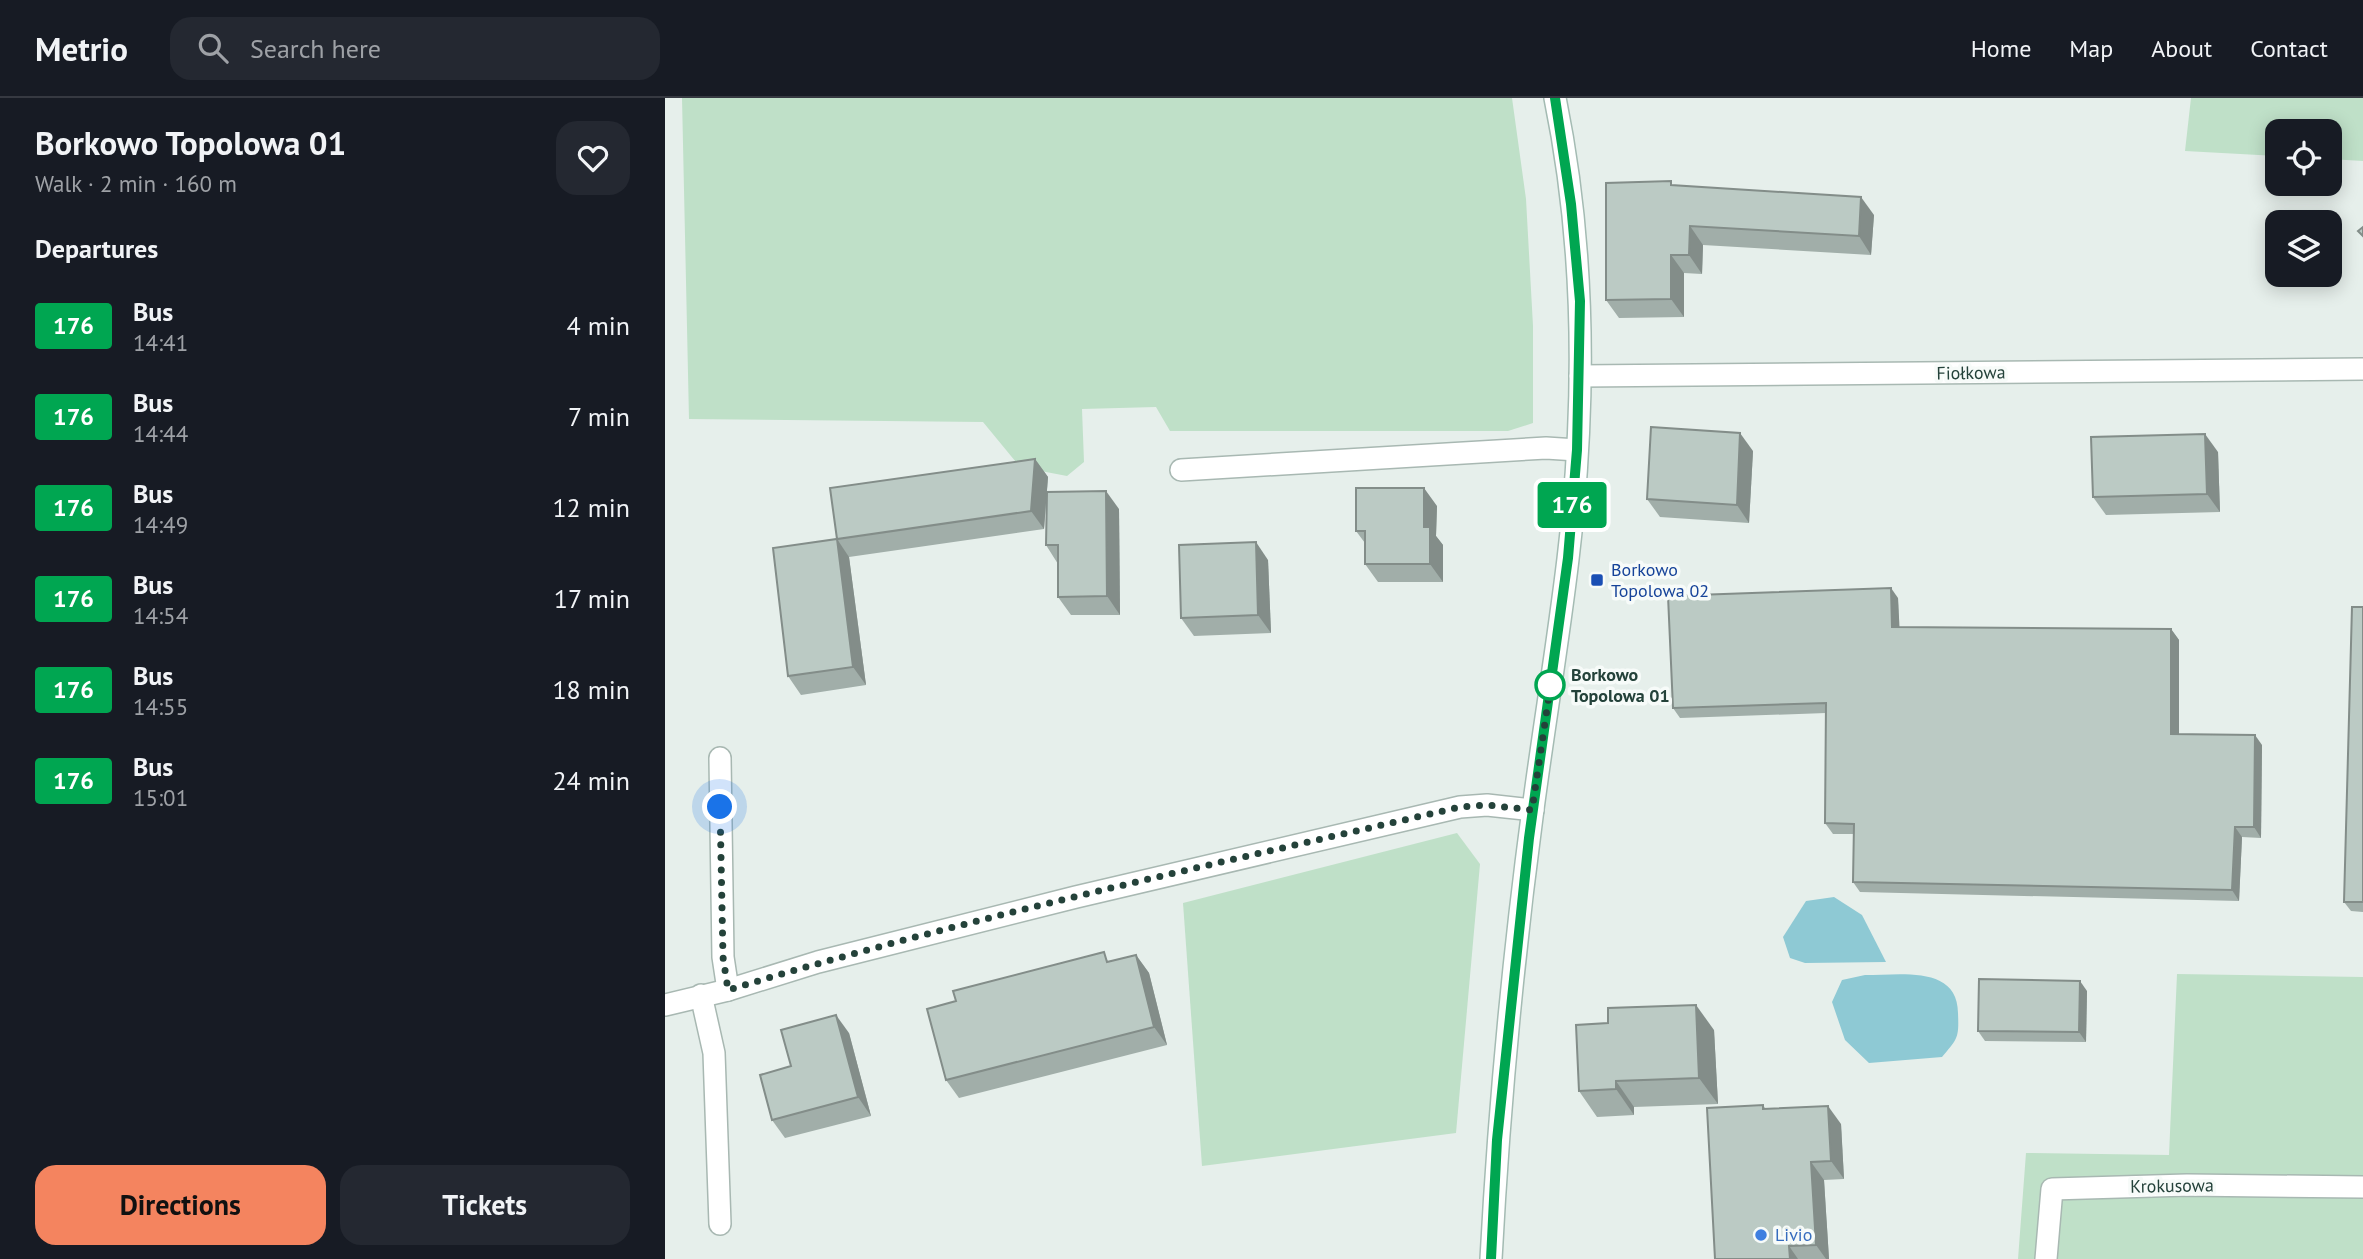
<!DOCTYPE html>
<html lang="en">
<head>
<meta charset="utf-8">
<style>
	body { margin:0; font-family:"PT Sans",sans-serif; background:#242831; color:#f1f3f6; height:100vh; display:flex; flex-direction:column; font-size:26px; white-space:nowrap }
	* { box-sizing:border-box; margin:0 }
	p { font-size:23px; color:#9ea1a6 }
	.icon { flex:none; width:38px; height:38px; fill:none; stroke:currentColor; stroke-width:2; stroke-linecap:round; stroke-linejoin:round }
	.map { position:relative; flex:1; overflow:hidden }
	.details { display:flex; flex-direction:column; background:#171b24; width:665px }
	.details>* { flex:none }
	.badge { padding:0 14px; border-radius:5px; font-size:24px; line-height:46px }
	.tools { position:absolute; left:1600px; top:21px; display:grid; gap:14px }
	.tools a { display:grid; place-items:center; width:77px; height:77px; border-radius:14px; background:#171b24; box-shadow:0 4px 18px #0003; font-size:35px }
	.you { position:absolute; width:35px; height:35px; margin:-18px; border:5px solid #fff; border-radius:50%; background:#1a73e8; box-shadow:0 0 0 10px #1a73e833 }
	.map>.badge { position:absolute; translate:-50% -50%; box-shadow:0 0 0 4px #fff }
	h2 { padding:0 35px; font-size:26px; line-height:63px }
	.round { display:grid; place-items:center; flex:none; width:74px; height:74px; border-radius:21px; background:#242831 }
	.head { display:flex; align-items:center; justify-content:space-between; height:119px; padding:0 35px }
	h1 { font-size:33px; font-weight:700; line-height:52px }
	.cta { display:flex; gap:14px; margin-top:auto; padding:14px 35px }
	.cta a { flex:1; height:80px; border-radius:21px; background:#f4845f; color:#111; font-size:28px; font-weight:700; line-height:80px; text-align:center }
	.cta a+a { background:#242831; color:#f1f3f6 }
	ul { padding:0; list-style:none }
	li { display:flex; align-items:center; gap:21px; height:91px; padding:0 35px }
	li div { flex:1 }
	li b { display:block; font-size:26px }
	li em { font-style:normal }
	li .badge { min-width:77px; font-weight:700; text-align:center }
	header { display:flex; align-items:center; gap:42px; box-sizing:border-box; height:98px; padding:0 35px; background:#171b24; border-bottom:2px solid #363941 }
	header strong { font-size:33px }
	nav { display:flex; gap:38px; margin-inline-start:auto; font-size:24px }
	.search { width:490px; height:63px; background:#242831; display:flex; align-items:center; gap:18px; box-sizing:border-box; padding:0 24px; border-radius:21px; color:#9ea1a6; font-size:26px }
	main { display:flex; flex:1; min-height:0 }
	.map>svg:first-child { display:block }
</style>
</head>
<body>
<header>
<strong>Metrio</strong>
<div class="search"><svg class="icon" aria-label="search" viewBox="0 0 24 24"><circle cx="10" cy="10" r="6"/><path d="M15 15l6 6"/></svg>Search here</div>
<nav><a>Home</a><a>Map</a><a>About</a><a>Contact</a></nav>
</header>
<main>
<section class="details">
<div class="head"><div><h1>Borkowo Topolowa 01</h1><p>Walk · 2 min · 160 m</p></div><a class="round"><svg class="icon" aria-label="heart" viewBox="0 0 24 24"><path d="M12 20l-8-8c-3-5 5-10 8-4 3-6 11-1 8 4z"/></svg></a></div>
<h2>Departures</h2>
<ul>
<li><span class="badge" style="background:#00a651;color:#fff">176</span><div><b>Bus</b><p>14:41</p></div><em>4 min</em></li>
<li><span class="badge" style="background:#00a651;color:#fff">176</span><div><b>Bus</b><p>14:44</p></div><em>7 min</em></li>
<li><span class="badge" style="background:#00a651;color:#fff">176</span><div><b>Bus</b><p>14:49</p></div><em>12 min</em></li>
<li><span class="badge" style="background:#00a651;color:#fff">176</span><div><b>Bus</b><p>14:54</p></div><em>17 min</em></li>
<li><span class="badge" style="background:#00a651;color:#fff">176</span><div><b>Bus</b><p>14:55</p></div><em>18 min</em></li>
<li><span class="badge" style="background:#00a651;color:#fff">176</span><div><b>Bus</b><p>15:01</p></div><em>24 min</em></li>
</ul>
<div class="cta"><a>Directions</a><a>Tickets</a></div>
</section>
<div class="map">
<svg width="1698" height="1161" viewBox="0 0 1698 1161">
	<rect width="100%" height="100%" fill="#e6efeb"/>
	<g fill="#bfe0c8">
		<path d="M17,0H847L861,101L868,228V325L843,333H505L491,309L417,311L419,364L402,378L355,369L318,324L24,321Z"/>
		<path d="M1526,0H1698V63L1664,61V33H1612V58L1520,53Z"/>
		<path d="M792,735L815,766L791,1035L537,1068L518,805Z"/>
		<path d="M1512,876L1698,879V1161H1353L1361,1055L1504,1057Z"/>
	</g>
	<g fill="#8ec9d4">
		<path d="M1169,799L1197,817L1221,864L1140,865L1125,860L1118,839L1141,803Z"/>
		<path d="M1200,877C1235,877 1293,867 1293,915C1294,940 1293,940 1277,959L1204,965L1180,942L1167,904L1177,882Z"/>
	</g>
	<g fill="none" stroke-linecap="round" stroke-linejoin="round">
		<g stroke="#a8b8b2" stroke-width="24">
			<g id="lane">
				<path d="M516,372L881,350L912,352"/>
				<path d="M55,660L58,859L63,892"/>
				<path d="M36,897L49,955L55,1126"/>
			</g>
		</g>
		<g stroke="#a8b8b2" stroke-width="24">
			<g id="street">
				<path d="M915,278L1698,271"/>
				<path d="M0,907L63,892L153,864L411,799L795,709L822,707L868,712"/>
				<path d="M1381,1161L1387,1091L1522,1087L1698,1089"/>
			</g>
		</g>
		<g stroke="#a4bbb3" stroke-width="24">
			<path id="secondary" d="M826,1161C834,1011 848,860 868,711C879,628 893,545 903,461C921,309 921,151 890,0"/>
		</g>
		<use href="#lane" stroke="#fff" stroke-width="21"/>
		<use href="#street" stroke="#fff" stroke-width="21"/>
		<use href="#secondary" stroke="#fff" stroke-width="21"/>
	</g>
	<g fill="#a1aea9">
		<path d="M1009,88L1209,117L1206,157L1038,147L1037,176L1019,175V219L954,220L941,202Z"/>
		<path d="M1088,353L1084,425L995,419L982,401Z"/>
		<path d="M1553,354L1555,414L1441,417L1428,399Z"/>
		<path d="M370,361L383,379L379,431L184,459L201,587L136,597L123,578L172,441Z"/>
		<path d="M772,408L771,438L778,447V484H713L700,466V445L691,433Z"/>
		<path d="M454,411L455,517H406L393,499V466L381,447Z"/>
		<path d="M603,462L606,535L529,538L516,520Z"/>
		<path d="M1233,500L1234,529L1506,531L1514,542V636L1597,647L1596,740L1577,739L1574,803L1195,794L1188,784L1189,736H1168L1160,725L1161,615L1015,620L1008,610Z"/>
		<path d="M1698,509V814L1686,813L1679,804Z"/>
		<path d="M471,857L484,875L502,947L294,1000L281,982L446,863Z"/>
		<path d="M1422,893L1421,944L1320,943L1313,933Z"/>
		<path d="M1049,932L1053,1006L969,1009V1017L932,1019L914,993Z"/>
		<path d="M184,935L206,1018L120,1040L107,1022L126,968Z"/>
		<path d="M1098,1007L1100,1010L1176,1026L1179,1081L1159,1082L1164,1161H1050Z"/>
	</g>
	<g fill="#838d89">
		<path d="M1196,99L1209,117L1206,157L1194,138Z"/>
		<path d="M1025,128L1038,147L1037,176L1024,157Z"/>
		<path d="M1006,157L1019,175V219L1006,201Z"/>
		<path d="M1075,335L1088,353L1084,425L1072,407Z"/>
		<path d="M1540,336L1553,354L1555,414L1542,396Z"/>
		<path d="M370,361L383,379L379,431L366,413Z"/>
		<path d="M759,390L772,408L771,438L778,447V484L765,466L759,429Z"/>
		<path d="M441,393L454,411L455,517L442,498Z"/>
		<path d="M172,441L184,459L201,587L188,569Z"/>
		<path d="M591,444L603,462L606,535L593,517Z"/>
		<path d="M1226,490L1233,500L1235,539L1227,529Z"/>
		<path d="M1506,531L1514,542V647L1506,636Z"/>
		<path d="M1590,637L1597,647L1596,740L1589,729Z"/>
		<path d="M1570,729L1577,739L1574,803L1567,792Z"/>
		<path d="M471,857L484,875L502,947L489,929Z"/>
		<path d="M1415,883L1422,893L1421,944L1414,934Z"/>
		<path d="M1031,907L1049,932L1053,1006L1034,980Z"/>
		<path d="M171,917L184,935L206,1018L193,999Z"/>
		<path d="M951,983L969,1009V1017L951,991Z"/>
		<path d="M1163,1008L1176,1026L1179,1081L1166,1063Z"/>
		<path d="M1146,1064L1159,1082L1164,1161H1161L1151,1147Z"/>
		<path d="M1124,1148L1133,1161H1125Z"/>
	</g>
	<g fill="#bbcac4" stroke="#838d89" stroke-width="2">
		<path d="M1006,83V87L1196,99L1194,138L1025,128L1024,157H1006V201L941,202V85Z"/>
		<path d="M1698,129V138L1693,133Z"/>
		<path d="M986,329L1075,335L1072,407L982,401Z"/>
		<path d="M1540,336L1542,396L1428,399L1426,339Z"/>
		<path d="M370,361L366,413L172,441L165,390Z"/>
		<path d="M691,390H759V429H765V466H700V433H691Z"/>
		<path d="M441,393L442,498L393,499V447H381L382,394Z"/>
		<path d="M172,441L188,569L123,578L108,450Z"/>
		<path d="M591,444L593,517L516,520L514,447Z"/>
		<path d="M1226,490L1227,529L1506,531V636L1590,637L1589,729H1570L1567,792L1188,784L1189,726L1160,725L1161,605L1008,610L1003,498Z"/>
		<path d="M1687,509H1698V804H1679Z"/>
		<path d="M439,854L442,864L471,857L489,929L281,982L262,911L291,903L288,893Z"/>
		<path d="M1314,881L1415,883L1414,934L1313,933Z"/>
		<path d="M1031,907L1034,980L951,983V991L914,993L911,927L943,925V910Z"/>
		<path d="M171,917L193,999L107,1022L95,977L126,968L116,932Z"/>
		<path d="M1098,1007V1011L1163,1008L1166,1063L1146,1064L1151,1147L1124,1148L1125,1161H1050L1042,1010Z"/>
	</g>
	<g fill="none" stroke-linecap="round" stroke-linejoin="round">
		<g stroke="#fff" stroke-width="16">
			<path id="line" d="M826,1161L832,1042L864,740L903,460L912,352L915,203L906,106L890,0"/>
		</g>
		<use href="#line" stroke="#00a651" stroke-width="10"/>
		<path stroke="#24423a" stroke-width="7" stroke-dasharray="0 12.6" d="M55,709L58,859L63,892C304,819 550,766 795,709L822,707L867,712L886,584L885,587"/>
	</g>
	<rect fill="#1a4fb4" stroke="#f7fbf9" stroke-width="2.5" x="925" y="475" width="14" height="14" rx="3.5"/>
	<circle fill="#fff" stroke="#00a651" stroke-width="3.5" cx="885" cy="587" r="14"/>
	<circle fill="#3f7fe0" stroke="#f7fbf9" stroke-width="2.5" cx="1096" cy="1137" r="7"/>
	<g text-anchor="middle" stroke-width="7" stroke-linejoin="round" paint-order="stroke">
		<g font-size="18" fill="#24423a" stroke="#f7fbf9">
			<text transform="translate(1306 275) rotate(-1)" y="6">Fiołkowa</text>
			<text transform="translate(1507 1088) rotate(-1)" y="6">Krokusowa</text>
		</g>
		<g font-size="18" fill="#164399" stroke="#f7fbf9" text-anchor="start">
			<text x="946" y="478">Borkowo<tspan x="946" dy="21">Topolowa 02</tspan></text>
		</g>
		<g font-size="18" font-weight="bold" fill="#24423a" stroke="#f7fbf9" text-anchor="start">
			<text x="906" y="583">Borkowo<tspan x="906" dy="21">Topolowa 01</tspan></text>
		</g>
		<g font-size="18" fill="#366cbe" stroke="#f7fbf9" text-anchor="start">
			<text x="1110" y="1143">Livio</text>
		</g>
	</g>
</svg>
<div class="tools">
<a><svg class="icon" aria-label="locate" viewBox="0 0 24 24"><circle cx="12" cy="12" r="6"/><path d="M12 2v4M12 18v4M2 12h4M18 12h4"/></svg></a>
<a><svg class="icon" aria-label="layers" viewBox="0 0 24 24"><path d="M12 4l9 5-9 5-9-5zM3 14l9 5 9-5"/></svg></a>
</div>
<div class="you" style="left:55px;top:709px"></div>
<b class="badge" style="left:907px;top:407px;background:#00a651;color:#fff">176</b>
</div>
</main>
</body>
</html>
